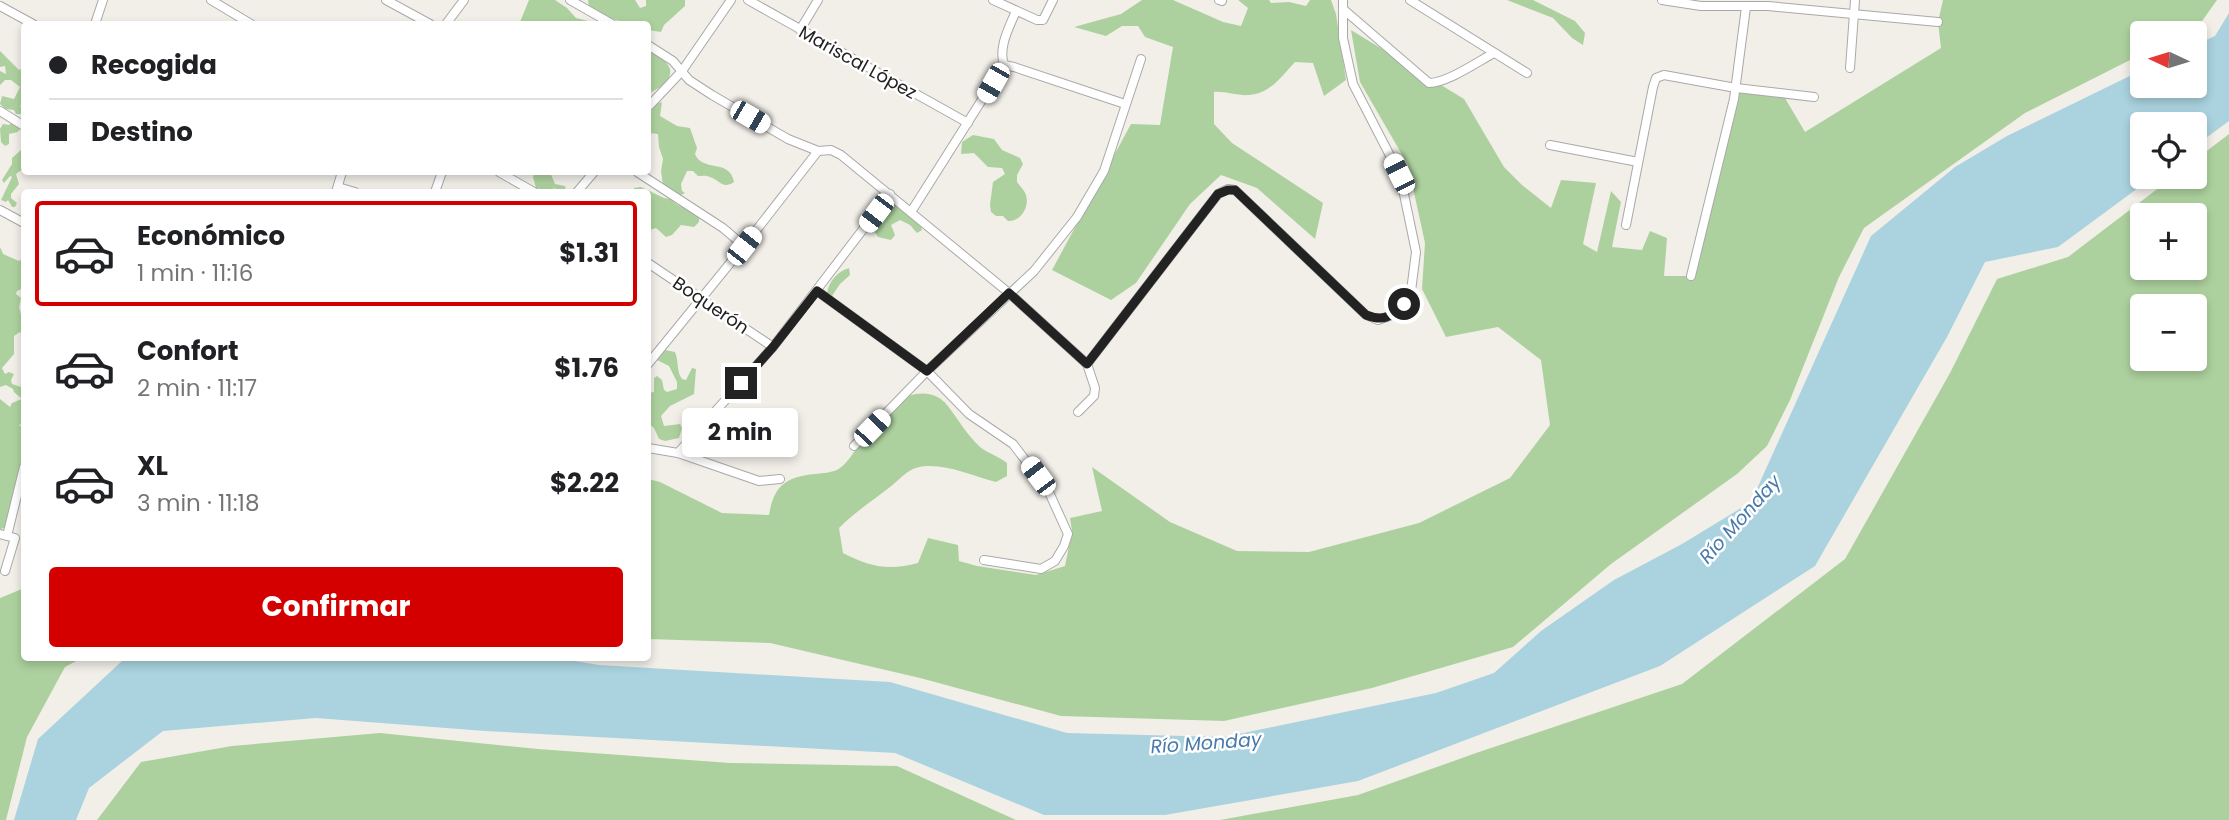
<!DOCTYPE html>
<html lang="es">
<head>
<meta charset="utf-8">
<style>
  :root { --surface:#fff; --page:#f6f6f6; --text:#202124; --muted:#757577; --line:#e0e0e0; --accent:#d40000 }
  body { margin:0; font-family:Poppins,sans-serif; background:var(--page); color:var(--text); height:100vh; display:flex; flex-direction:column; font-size:26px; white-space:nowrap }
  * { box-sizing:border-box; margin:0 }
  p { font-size:23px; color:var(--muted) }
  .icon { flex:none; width:38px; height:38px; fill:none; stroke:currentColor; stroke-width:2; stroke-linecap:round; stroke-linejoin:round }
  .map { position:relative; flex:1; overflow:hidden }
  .side { position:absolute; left:21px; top:189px; width:630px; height:472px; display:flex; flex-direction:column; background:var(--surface); border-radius:7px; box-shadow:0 4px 10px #0003 }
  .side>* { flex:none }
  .guide { position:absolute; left:21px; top:21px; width:630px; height:154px; border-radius:7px; box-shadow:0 4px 10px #0003; display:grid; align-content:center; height:154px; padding:0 28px; background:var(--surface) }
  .needle { width:46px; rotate:274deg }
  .tools { position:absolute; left:2130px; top:21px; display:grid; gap:14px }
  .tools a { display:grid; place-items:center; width:77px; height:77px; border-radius:7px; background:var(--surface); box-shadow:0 4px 10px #0003; font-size:35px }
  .end { position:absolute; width:32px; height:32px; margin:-16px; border:9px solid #222; background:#fff; box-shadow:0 0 0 4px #fff }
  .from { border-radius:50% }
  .bubble { position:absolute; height:49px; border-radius:7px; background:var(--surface); box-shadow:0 4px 10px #0003; font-size:23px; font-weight:700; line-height:49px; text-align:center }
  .car { position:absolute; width:21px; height:42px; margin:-21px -10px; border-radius:9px; box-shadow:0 0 5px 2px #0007; background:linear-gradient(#fff 24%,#345 0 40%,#fff 0 76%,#345 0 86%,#fff 0) }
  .guide b { display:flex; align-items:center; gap:24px; height:66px; font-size:26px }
  .guide b+b { border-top:2px solid var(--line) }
  .guide i { width:18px; height:18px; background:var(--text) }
  ul { padding:12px 0 0; list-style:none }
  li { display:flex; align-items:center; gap:21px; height:105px; margin:0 14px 10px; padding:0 14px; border:4px solid transparent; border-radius:7px }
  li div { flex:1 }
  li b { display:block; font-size:26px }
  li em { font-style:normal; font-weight:700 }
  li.selected { border-color:var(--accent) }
  li>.icon { width:63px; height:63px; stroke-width:1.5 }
  .primary-button { display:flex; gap:14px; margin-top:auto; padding:14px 28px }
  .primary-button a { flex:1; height:80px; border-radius:7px; background:var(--accent); color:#fff; font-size:28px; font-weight:700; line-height:80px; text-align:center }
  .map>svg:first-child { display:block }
  .forest { fill:#add19e; fill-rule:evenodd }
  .water { fill:#aad3df }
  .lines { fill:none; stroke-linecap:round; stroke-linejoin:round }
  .minor-casing { stroke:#a9a9a9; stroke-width:10 }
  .minor { stroke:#fff; stroke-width:8 }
  .route { stroke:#222; stroke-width:9 }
  .labels { text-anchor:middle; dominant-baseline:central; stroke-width:5; stroke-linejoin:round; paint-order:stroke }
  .street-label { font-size:18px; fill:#222; stroke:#fff }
  .water-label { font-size:19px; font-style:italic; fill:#4a7aab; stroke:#fff }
</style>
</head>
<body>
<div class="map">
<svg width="2229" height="820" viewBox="0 0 2229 820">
  <rect width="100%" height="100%" fill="#f2efe9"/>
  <g class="forest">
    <path d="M529,0H555L567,8L576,18L588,21L593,24H521L520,22Z"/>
    <path d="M588,0H635L640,8L646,6V0H685V6L664,25L661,32L648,30V24C622,24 611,20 589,7Z"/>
    <path d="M1142,0H1173L1223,22L1241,26L1248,8L1238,0H1269L1271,3L1289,2L1306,6L1310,0H1331L1336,14L1346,80L1324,96L1313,63L1295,62C1282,76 1270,94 1249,95C1238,96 1225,91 1214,92V124L1232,143L1323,203L1315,239L1257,188L1221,175L1190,204L1136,283L1111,300L1052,270L1131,124L1160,125L1173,47L1145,37L1138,26H1122L1106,36L1074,27L1121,14Z"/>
    <path d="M1507,0H1533L1575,21L1585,33L1583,45L1572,38L1553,18Z"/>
    <path d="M1943,0H2217L2200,24L2182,33H2142V54L2025,113L1864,228L1839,277L1790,400L1767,446L1737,474L1611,564L1513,647L1372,688L1224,721L1061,716L920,678L770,643L648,639V479L660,482L722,513L769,515C774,486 785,477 815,474C823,473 833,473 840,468C853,459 864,433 874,420C889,401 927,380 947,405C958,419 967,435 980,447C986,452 998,456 1007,463V476L996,482C974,476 949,465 927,466C908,467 903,477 890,487C872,501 855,512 839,528L843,553C870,567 889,571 918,563L928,538L958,545L959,561L977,566L1036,575L1065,566L1072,531L1070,518L1102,511L1092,467L1170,522L1237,551L1309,552L1419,523L1510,478L1550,425L1541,360L1498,327L1446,337L1422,289L1425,243L1408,165L1360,82L1351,30L1464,99L1504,167L1522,185L1551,208L1561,180L1596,183L1583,244L1597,252L1611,191L1621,202L1612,247L1642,250L1650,231L1667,238L1664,276H1691L1736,88L1785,98L1805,132L1941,48L1938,22Z"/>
    <path d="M0,51L19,70L24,68V56V97L21,100L23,103L20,106L21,108L24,107V119L21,114H16L14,110L6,109L0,104L2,96L14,99L20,87L11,80H5L0,85V71L6,74L5,66L0,67Z"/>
    <path d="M648,51C662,58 681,68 663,85C658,89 652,91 648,95Z"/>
    <path d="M662,102L660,116L677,126L690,128L697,148L695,154C703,173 730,158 734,182C722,190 720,180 710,177C706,175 702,176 698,176L693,171H687L681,184L682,191L685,193L679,196L663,185L661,171L663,159L659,147L658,134L648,133V125L650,122L649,115L656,104Z"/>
    <path d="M12,122L20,128L18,132L9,134V144L5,146L1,142L0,129L3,124L9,125Z"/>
    <path d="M2229,134V820H1220L1358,795L1479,752L1682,684L1845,559L1950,373L1997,279L2068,257L2173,177H2194L2195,160ZM2142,215H2194V268H2142ZM2142,306H2194V359H2142Z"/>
    <path d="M973,135L994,139L1002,150L1020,158L1023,164L1017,175V182C1019,185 1022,188 1024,191C1032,203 1022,222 1008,221L1003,216H996L991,212L990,205L993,182L1005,174L1002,168L988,167L974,153L961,154L962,142Z"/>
    <path d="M21,150L24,156V170L20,171L16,174L19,184L11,194V198L17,203L15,207H12L8,200L6,202L1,200L12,177L10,176L4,183L2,180L12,164V158Z"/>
    <path d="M535,172H550L555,184L565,186L566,190L563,192L554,188L549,192L536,188L533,177Z"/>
    <path d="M641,187L664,198L671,199C677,208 690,208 699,215V222L694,227L681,225L672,235L666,237L656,228L650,230L648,234V192H634V188Z"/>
    <path d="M896,204L920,223L922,230L917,233L910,225L900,220L891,225L895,235L891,240L878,237L874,231L876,224L881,220L888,207Z"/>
    <path d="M0,247L3,254L19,261L24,258V288L17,291L16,294L21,298L19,307L22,319L24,320V336L20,332L14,336V354L2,368L5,374L9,372L14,374L11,380L12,384L24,388V396L21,398L14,392L13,389L6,385L0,387Z"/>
    <path d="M849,268L850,275L840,284L832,296L827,293C829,281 838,271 849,268Z"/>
    <path d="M665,350L675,352C679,361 676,371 682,379L686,380L692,368L696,369L694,394L670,406L661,416L664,426L680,424L682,428L679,438L665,441L659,439L654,428L648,423L649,411L648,393L654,392V378L657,376L662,380L664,390L667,392L677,389V382L669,366L657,360L658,354Z"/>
    <path d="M24,398V420L19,426H24V461L5,528L0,529V399L10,407L12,403Z"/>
    <path d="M24,586V658H82L65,667L27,737L6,820H0V598L22,589Z"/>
    <path d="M380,733L538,749L730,763L897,766L1016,820H97L141,762L232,746Z"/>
  </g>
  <path class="water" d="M2229,13V121L2195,146L2194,124H2142V177H2153L2058,247L1985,262L1947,337L1815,566L1660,666L1358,781L1165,815H1044L895,753L485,731L316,718L163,731L89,788L76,820H14L38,739L122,661L133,658H557L599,665L890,682L1067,733L1224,737L1436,693L1494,673L1541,631L1614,580L1682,544L1751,502L1871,236L1955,167L2007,136L2142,70V86H2194L2195,45L2215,36Z"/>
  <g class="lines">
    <defs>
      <g id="minor">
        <path d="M211,0L251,24"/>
        <path d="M386,0L430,24"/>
        <path d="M570,0L612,24"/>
        <path d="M748,0L968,123"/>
        <path d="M993,0L1037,20H1043L1053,0"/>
        <path d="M1219,0L1222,1"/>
        <path d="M1410,0L1527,73"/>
        <path d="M1662,0L1701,6H1768L1938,22"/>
        <path d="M0,6L33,24"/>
        <path d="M1343,9L1429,83C1447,83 1477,62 1494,53"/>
        <path d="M95,24L103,0"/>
        <path d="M446,24L464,0"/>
        <path d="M800,30L818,0"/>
        <path d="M648,45L673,61L689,80L712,95L788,139L818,151L831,150L841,155L1009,293L1087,364L1095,388L1094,396L1078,412"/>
        <path d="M1004,65C998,47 1009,28 1016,11"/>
        <path d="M1850,68L1855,0"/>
        <path d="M648,107L682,71L731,0"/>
        <path d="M0,111L24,126"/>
        <path d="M1550,145L1638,162"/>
        <path d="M499,172L534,192"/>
        <path d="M637,172L723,228L744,246"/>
        <path d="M338,187L355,192"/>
        <path d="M336,192L342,172"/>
        <path d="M435,192L442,172"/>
        <path d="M577,192L594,172"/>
        <path d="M0,210L24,223"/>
        <path d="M911,212L1004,65L1014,67L1125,104"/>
        <path d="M1626,225L1653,87L1656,78L1664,75L1736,88L1814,97"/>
        <path d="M648,263L773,347"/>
        <path d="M1691,276L1734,99L1746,7"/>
        <path d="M817,291L927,371L969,414L1013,444L1048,490L1068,534L1064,546L1055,561L1041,569L984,560"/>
        <path d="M648,364L744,246L818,151"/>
        <path d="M1087,364L1218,194L1228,189L1235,190L1366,315L1378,320L1392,315L1404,304L1411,291L1416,252L1400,175L1353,84L1343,38V0"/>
        <path d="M854,446L927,371L1034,271L1077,217L1104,171L1141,59"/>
        <path d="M648,448L678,453L759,481L780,479"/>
        <path d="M678,453L773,347L890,194"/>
        <path d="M0,534L15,538L5,571"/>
        <path d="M7,536L24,467"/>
      </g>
    </defs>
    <use href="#minor" class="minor-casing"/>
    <use href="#minor" class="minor"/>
  </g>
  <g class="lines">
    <path class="route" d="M741,383L773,347L817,291L927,371L1009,293L1087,364L1218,194L1228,190H1235L1366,315C1384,322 1390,317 1404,304"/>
  </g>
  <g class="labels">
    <g class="street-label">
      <text transform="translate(858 62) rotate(29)">Mariscal López</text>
      <text transform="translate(711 305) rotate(34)">Boquerón</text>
    </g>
    <g class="water-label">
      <text transform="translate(1740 519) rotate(-48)">Río Monday</text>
      <text transform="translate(1206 743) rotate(-4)">Río Monday</text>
    </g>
  </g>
</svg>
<div class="tools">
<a><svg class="needle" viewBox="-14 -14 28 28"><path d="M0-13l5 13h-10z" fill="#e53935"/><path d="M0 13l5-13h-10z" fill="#757577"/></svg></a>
<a><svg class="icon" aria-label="locate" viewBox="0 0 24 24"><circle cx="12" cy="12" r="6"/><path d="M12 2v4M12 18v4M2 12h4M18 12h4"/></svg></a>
<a>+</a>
<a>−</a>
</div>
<i class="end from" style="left:1404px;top:304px"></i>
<i class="end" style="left:741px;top:383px"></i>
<div class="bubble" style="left:682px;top:408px;width:116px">2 min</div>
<i class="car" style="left:993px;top:83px;rotate:210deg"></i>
<i class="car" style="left:750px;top:117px;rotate:120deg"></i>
<i class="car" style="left:1399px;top:174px;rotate:333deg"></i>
<i class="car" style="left:876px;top:213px;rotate:217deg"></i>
<i class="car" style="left:744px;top:246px;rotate:38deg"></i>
<i class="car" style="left:872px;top:428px;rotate:44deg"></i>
<i class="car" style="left:1038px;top:476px;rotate:323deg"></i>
<div class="guide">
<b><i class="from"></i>Recogida</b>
<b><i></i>Destino</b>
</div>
<section class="side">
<ul>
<li class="selected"><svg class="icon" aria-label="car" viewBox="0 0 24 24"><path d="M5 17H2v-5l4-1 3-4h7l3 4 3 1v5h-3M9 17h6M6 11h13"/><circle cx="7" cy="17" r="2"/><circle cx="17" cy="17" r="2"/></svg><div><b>Económico</b><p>1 min · 11:16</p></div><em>$1.31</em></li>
<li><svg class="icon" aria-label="car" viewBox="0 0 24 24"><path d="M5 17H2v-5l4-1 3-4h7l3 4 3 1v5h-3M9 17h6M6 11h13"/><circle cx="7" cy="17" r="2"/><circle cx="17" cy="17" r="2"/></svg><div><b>Confort</b><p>2 min · 11:17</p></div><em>$1.76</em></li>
<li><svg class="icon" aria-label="car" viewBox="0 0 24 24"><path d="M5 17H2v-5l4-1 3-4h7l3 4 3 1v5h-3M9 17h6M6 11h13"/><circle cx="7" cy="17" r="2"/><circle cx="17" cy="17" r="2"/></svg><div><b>XL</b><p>3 min · 11:18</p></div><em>$2.22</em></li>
</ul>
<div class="primary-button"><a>Confirmar</a></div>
</section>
</div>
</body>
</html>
